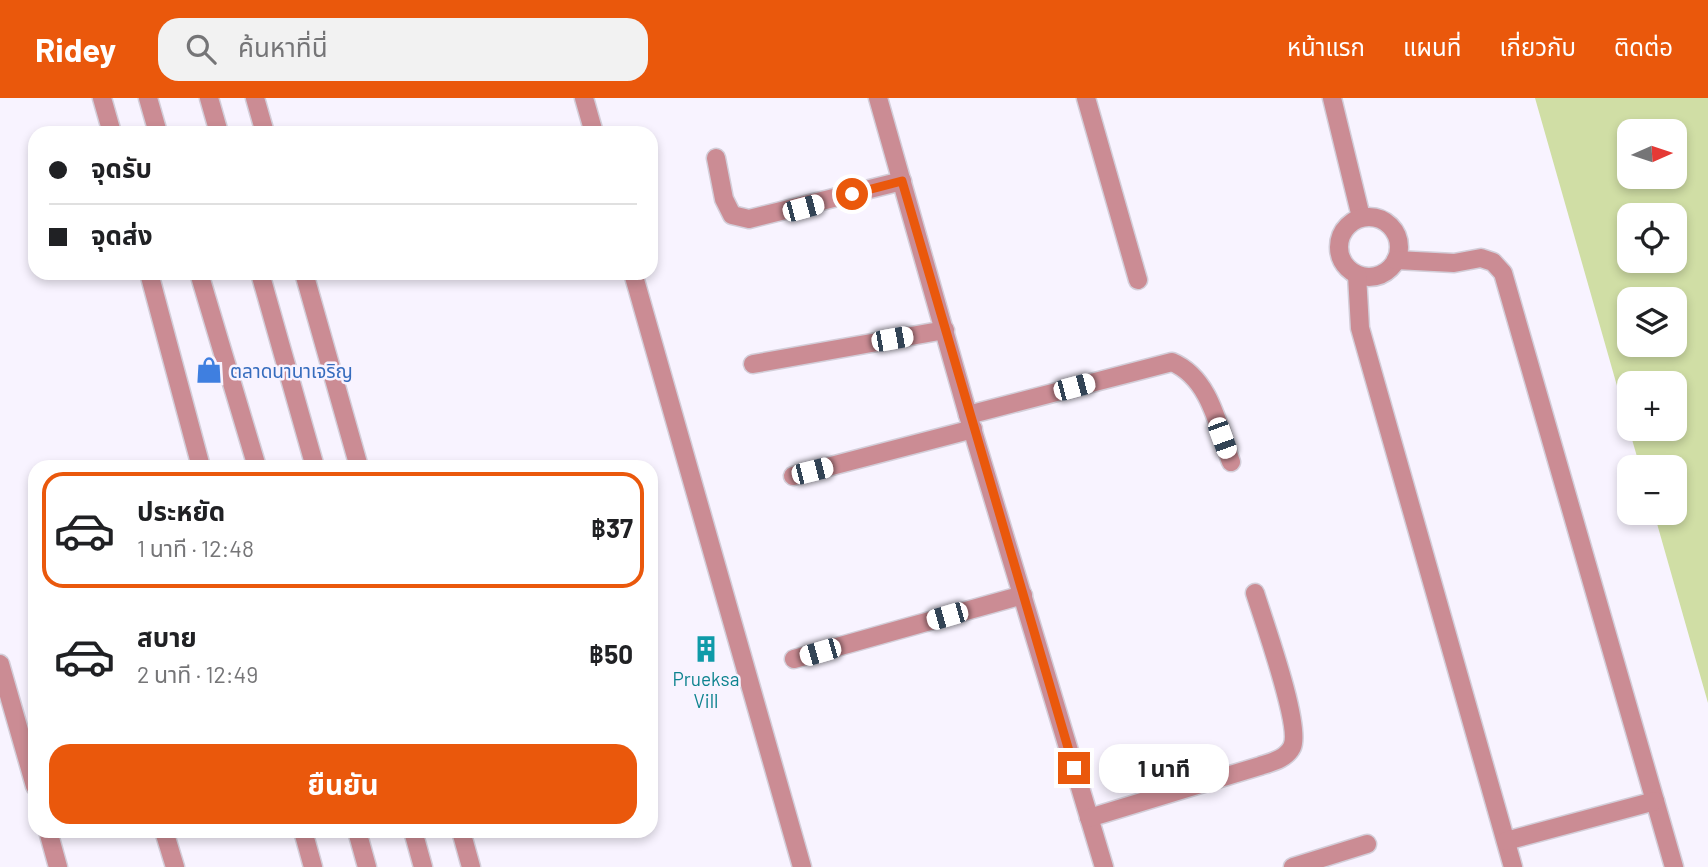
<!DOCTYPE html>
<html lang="th">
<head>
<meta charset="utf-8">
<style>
  :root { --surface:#fff; --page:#f2f2f2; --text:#202124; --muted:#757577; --line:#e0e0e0; --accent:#ea580c }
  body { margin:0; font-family:Barlow,"Noto Sans Thai",sans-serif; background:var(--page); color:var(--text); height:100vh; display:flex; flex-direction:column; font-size:26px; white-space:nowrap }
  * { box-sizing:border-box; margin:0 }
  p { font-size:23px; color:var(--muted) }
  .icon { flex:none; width:38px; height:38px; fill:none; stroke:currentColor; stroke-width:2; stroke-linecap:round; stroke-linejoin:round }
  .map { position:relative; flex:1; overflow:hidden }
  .sheet { position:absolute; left:28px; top:362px; width:630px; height:378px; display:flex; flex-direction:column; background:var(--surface); border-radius:21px; box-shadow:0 4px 10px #0003 }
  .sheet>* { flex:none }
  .hud { position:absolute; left:28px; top:28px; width:630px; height:154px; border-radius:21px; box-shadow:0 4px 10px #0003; display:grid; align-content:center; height:154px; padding:0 21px; background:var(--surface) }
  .needle { width:46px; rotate:87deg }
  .tools { position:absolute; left:1617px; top:21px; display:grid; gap:14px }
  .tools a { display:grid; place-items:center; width:70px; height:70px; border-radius:14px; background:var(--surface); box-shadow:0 4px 10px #0003; font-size:35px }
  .end { position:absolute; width:32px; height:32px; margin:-16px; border:9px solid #ea580c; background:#fff; box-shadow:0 0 0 4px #fff }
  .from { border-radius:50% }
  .bubble { position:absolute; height:49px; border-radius:21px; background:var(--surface); box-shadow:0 4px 10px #0003; font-size:23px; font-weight:700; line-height:49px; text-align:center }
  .car { position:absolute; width:21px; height:42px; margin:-21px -10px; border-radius:9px; box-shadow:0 0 5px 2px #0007; background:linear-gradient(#fff 24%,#345 0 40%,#fff 0 76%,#345 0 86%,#fff 0) }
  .hud b { display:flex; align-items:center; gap:24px; height:66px; font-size:26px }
  .hud b+b { border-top:2px solid var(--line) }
  .hud i { width:18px; height:18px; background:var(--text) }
  ul { padding:12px 0 0; list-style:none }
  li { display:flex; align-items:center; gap:21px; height:116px; margin:0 14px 10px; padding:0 7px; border:4px solid transparent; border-radius:21px }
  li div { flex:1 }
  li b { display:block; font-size:26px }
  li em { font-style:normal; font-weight:700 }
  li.current { border-color:var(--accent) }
  li>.icon { width:63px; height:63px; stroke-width:1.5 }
  .action { display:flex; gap:14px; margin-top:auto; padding:14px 21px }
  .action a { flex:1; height:80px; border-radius:21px; background:var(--accent); color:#fff; font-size:28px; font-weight:700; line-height:80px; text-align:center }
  header { display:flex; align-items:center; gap:42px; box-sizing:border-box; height:98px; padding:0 35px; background:var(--accent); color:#fff }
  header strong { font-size:33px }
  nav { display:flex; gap:38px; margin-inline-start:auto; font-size:24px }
  .search { width:490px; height:63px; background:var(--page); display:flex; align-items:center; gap:18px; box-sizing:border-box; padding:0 24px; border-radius:21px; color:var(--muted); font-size:26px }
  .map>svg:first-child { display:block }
  .green { fill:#d0dea5; fill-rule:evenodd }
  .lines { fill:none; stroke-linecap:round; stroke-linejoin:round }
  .minor-casing { stroke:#d3ced9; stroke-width:21 }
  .minor { stroke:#cb8c94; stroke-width:18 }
  .route { stroke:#ea580c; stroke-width:9 }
  .labels { text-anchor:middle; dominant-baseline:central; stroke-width:5; stroke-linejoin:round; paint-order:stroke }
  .shop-label { font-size:19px; fill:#366cbe; stroke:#f8f3ff; text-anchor:start }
  .culture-label { font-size:19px; fill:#0d838f; stroke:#f8f3ff }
</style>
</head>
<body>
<header>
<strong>Ridey</strong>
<div class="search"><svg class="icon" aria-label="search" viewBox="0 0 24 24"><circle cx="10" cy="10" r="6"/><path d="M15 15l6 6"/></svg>ค้นหาที่นี่</div>
<nav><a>หน้าแรก</a><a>แผนที่</a><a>เกี่ยวกับ</a><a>ติดต่อ</a></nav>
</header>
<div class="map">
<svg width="1708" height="769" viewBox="0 0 1708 769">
  <rect width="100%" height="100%" fill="#f8f3ff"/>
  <path class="green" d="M1535,0H1708V605L1654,415H1675V369H1640L1629,331H1675V285H1629V330ZM1629,33H1675V79H1629ZM1629,117H1675V163H1629ZM1629,201H1675V247H1629Z"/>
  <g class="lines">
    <defs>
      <g id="minor">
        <path d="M102,0L112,35"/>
        <path d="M148,0L158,35"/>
        <path d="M209,0L219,35"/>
        <path d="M255,0L265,35"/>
        <path d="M584,0L594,35"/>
        <path d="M878,0L968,317L1104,769"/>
        <path d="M1086,0L1138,182"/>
        <path d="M1332,0L1361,119"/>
        <path d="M716,60L724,101L732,117L749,121L902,83"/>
        <circle cx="1369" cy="149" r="30"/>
        <path d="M1396,162L1454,165L1481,160L1493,164L1503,175L1674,769"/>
        <path d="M149,175L201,369"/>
        <path d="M199,175L257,369"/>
        <path d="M260,175L315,369"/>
        <path d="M304,175L359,369"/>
        <path d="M633,175L802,769"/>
        <path d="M1357,177L1360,230L1513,769"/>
        <path d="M753,266L945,232"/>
        <path d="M968,317L1172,264C1210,280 1218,328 1231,364"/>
        <path d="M793,378L973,331"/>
        <path d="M794,561L1023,497"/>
        <path d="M0,566L35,688"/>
        <path d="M1089,720L1260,668C1272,664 1286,661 1292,649C1302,629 1263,521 1255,495"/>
        <path d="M48,733L58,769"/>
        <path d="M164,733L175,769"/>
        <path d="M303,733L313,769"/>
        <path d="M357,733L367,769"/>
        <path d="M413,733L423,769"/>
        <path d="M461,733L471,769"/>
        <path d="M1506,743L1655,703"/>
        <path d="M1293,769L1367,746"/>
      </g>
    </defs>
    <use href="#minor" class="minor-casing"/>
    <use href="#minor" class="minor"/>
  </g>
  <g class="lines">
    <path class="route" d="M852,96L902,83L1074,670"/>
  </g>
  <defs>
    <symbol id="shop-bare" viewBox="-9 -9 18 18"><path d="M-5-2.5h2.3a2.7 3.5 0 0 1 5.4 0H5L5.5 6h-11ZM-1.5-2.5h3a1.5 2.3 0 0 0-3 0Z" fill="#3f7fe0" stroke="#f8f3ff" stroke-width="2.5" paint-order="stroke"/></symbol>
    <symbol id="building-bare" viewBox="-9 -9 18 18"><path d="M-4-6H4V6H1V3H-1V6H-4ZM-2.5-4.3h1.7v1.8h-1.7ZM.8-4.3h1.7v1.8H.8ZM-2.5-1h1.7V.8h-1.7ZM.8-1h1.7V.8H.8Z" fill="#0f9aa8" stroke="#f8f3ff" stroke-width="2.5" paint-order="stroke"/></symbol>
  </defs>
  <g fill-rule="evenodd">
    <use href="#shop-bare" x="190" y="253" width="38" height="38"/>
    <use href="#building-bare" x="687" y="532" width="38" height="38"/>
  </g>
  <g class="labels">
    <g class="shop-label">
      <text x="230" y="272">ตลาดนานาเจริญ</text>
    </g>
    <g class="culture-label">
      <text x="706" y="580">Prueksa<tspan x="706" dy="22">Vill</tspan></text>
    </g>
  </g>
</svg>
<div class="tools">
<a><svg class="needle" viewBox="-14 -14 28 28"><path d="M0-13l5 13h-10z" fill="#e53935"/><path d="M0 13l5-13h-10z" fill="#757577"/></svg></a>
<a><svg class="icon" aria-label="locate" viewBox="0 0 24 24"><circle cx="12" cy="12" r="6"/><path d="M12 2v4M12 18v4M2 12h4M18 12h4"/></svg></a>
<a><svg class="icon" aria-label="layers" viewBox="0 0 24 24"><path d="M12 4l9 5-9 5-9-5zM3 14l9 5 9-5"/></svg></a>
<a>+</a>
<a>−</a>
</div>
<i class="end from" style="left:852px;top:96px"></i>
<i class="end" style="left:1074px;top:670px"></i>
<div class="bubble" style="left:1099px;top:646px;width:130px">1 นาที</div>
<i class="car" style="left:803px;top:110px;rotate:75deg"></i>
<i class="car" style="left:892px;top:241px;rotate:80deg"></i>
<i class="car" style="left:1074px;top:289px;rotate:75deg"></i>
<i class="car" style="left:1222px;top:340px;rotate:160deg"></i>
<i class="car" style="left:812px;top:373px;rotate:76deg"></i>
<i class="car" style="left:947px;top:518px;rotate:254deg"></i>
<i class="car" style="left:820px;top:554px;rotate:254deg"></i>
<div class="hud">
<b><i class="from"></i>จุดรับ</b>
<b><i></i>จุดส่ง</b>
</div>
<section class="sheet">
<ul>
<li class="current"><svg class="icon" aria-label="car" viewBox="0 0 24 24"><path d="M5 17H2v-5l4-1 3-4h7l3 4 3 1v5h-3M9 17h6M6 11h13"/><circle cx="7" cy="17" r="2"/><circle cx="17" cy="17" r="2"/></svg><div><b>ประหยัด</b><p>1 นาที · 12:48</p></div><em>฿37</em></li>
<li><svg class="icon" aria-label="car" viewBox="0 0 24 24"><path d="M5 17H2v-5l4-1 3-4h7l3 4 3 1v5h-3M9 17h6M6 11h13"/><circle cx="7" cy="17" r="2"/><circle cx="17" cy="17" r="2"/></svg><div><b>สบาย</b><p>2 นาที · 12:49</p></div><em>฿50</em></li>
</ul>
<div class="action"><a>ยืนยัน</a></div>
</section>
</div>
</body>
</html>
